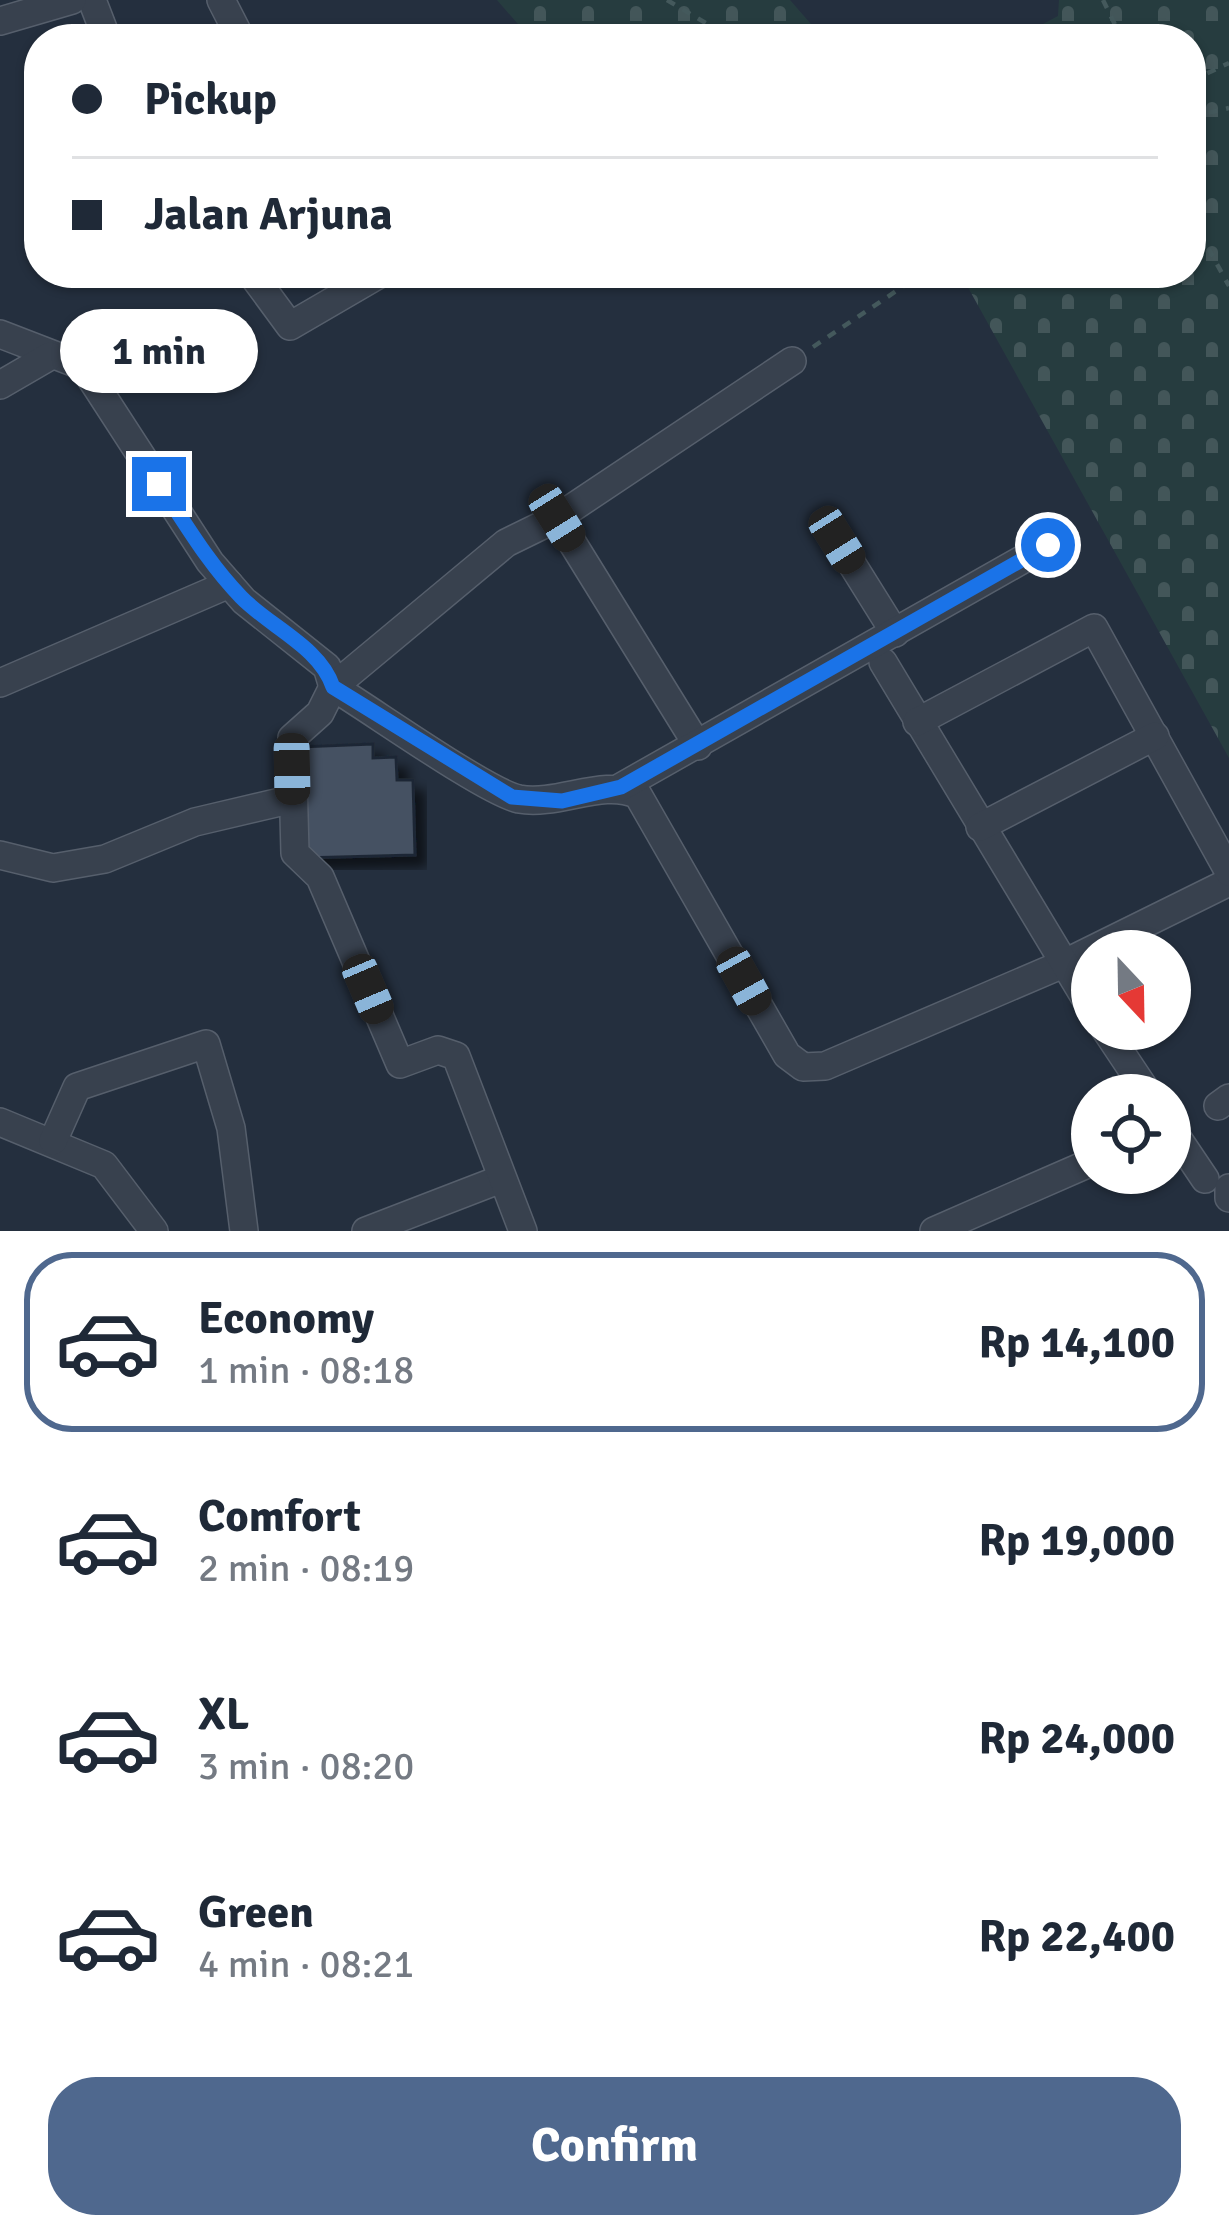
<!DOCTYPE html>
<html lang="en">
<head>
<meta charset="utf-8">
<style>
  :root { --surface:#fff; --page:#f6f6f7; --text:#1f2937; --muted:#747a83; --line:#e0e1e3; --accent:#4f688e }
  body { margin:0; font-family:Signika,sans-serif; background:var(--page); color:var(--text); height:100vh; display:flex; flex-direction:column; font-size:45px; white-space:nowrap }
  * { box-sizing:border-box; margin:0 }
  p { font-size:39px; color:var(--muted) }
  .icon { flex:none; width:66px; height:66px; fill:none; stroke:currentColor; stroke-width:2; stroke-linecap:round; stroke-linejoin:round }
  .map { position:relative; height:1231px; overflow:hidden }
  .drawer { display:flex; flex-direction:column; background:var(--surface); flex:1 }
  .drawer>* { flex:none }
  .hud { position:absolute; left:24px; top:24px; width:1182px; height:264px; border-radius:48px; box-shadow:0 3px 9px #0004; display:grid; align-content:center; height:264px; padding:0 48px; background:var(--surface) }
  .needle { width:78px; rotate:158deg }
  .controls { position:absolute; left:1071px; top:930px; display:grid; gap:24px }
  .controls a { display:grid; place-items:center; width:120px; height:120px; border-radius:50%; background:var(--surface); box-shadow:0 3px 9px #0004; font-size:60px }
  .end { position:absolute; width:54px; height:54px; margin:-27px; border:15px solid #1a73e8; background:#fff; box-shadow:0 0 0 6px #fff }
  .from { border-radius:50% }
  .bubble { position:absolute; height:84px; border-radius:42px; background:var(--surface); box-shadow:0 3px 9px #0004; font-size:39px; font-weight:800; line-height:84px; text-align:center }
  .car { position:absolute; width:36px; height:72px; margin:-36px -18px; border-radius:15px; box-shadow:0 0 9px 3px #0007; background:linear-gradient(#222 24%,#8ab4d8 0 40%,#222 0 76%,#8ab4d8 0 86%,#222 0) }
  .hud b { display:flex; align-items:center; gap:42px; height:114px; font-size:45px }
  .hud b+b { border-top:3px solid var(--line) }
  .hud i { width:30px; height:30px; background:var(--text) }
  ul { padding:21px 0 0; list-style:none }
  li { display:flex; align-items:center; gap:36px; height:180px; margin:0 24px 18px; padding:0 24px; border:6px solid transparent; border-radius:48px }
  li div { flex:1 }
  li b { display:block; font-size:45px }
  li em { font-style:normal; font-weight:800 }
  li.active { border-color:var(--accent) }
  li>.icon { width:108px; height:108px; stroke-width:1.5 }
  .cta { display:flex; gap:24px; margin-top:auto; padding:24px 48px }
  .cta a { flex:1; height:138px; border-radius:48px; background:var(--accent); color:#fff; font-size:48px; font-weight:800; line-height:138px; text-align:center }
  .map>svg:first-child { display:block }
  .cemetery { fill:url(#cemetery-stones) }
  .building { fill:#455162; stroke:#1f2835; stroke-width:3; filter:url(#shadow) }
  .lines { fill:none; stroke-linecap:round; stroke-linejoin:round }
  .minor-casing { stroke:#565f6c; stroke-width:30 }
  .path { stroke:#44595c; stroke-width:4.5; stroke-dasharray:9 9; stroke-linecap:butt }
  .minor { stroke:#38414e; stroke-width:27 }
  .route { stroke:#1a73e8; stroke-width:15 }
</style>
</head>
<body>
<div class="map">
<svg width="1229" height="1231" viewBox="0 0 1229 1231">
  <defs>
    <pattern id="cemetery-stones" width="16" height="16" patternUnits="userSpaceOnUse" patternTransform="scale(3)"><rect width="16" height="16" fill="#263c3f"/><path d="M2 7V4a2 2 0 0 1 4 0v3zM10 15v-3a2 2 0 0 1 4 0v3z" fill="#435659"/></pattern>
    <filter id="shadow"><feDropShadow dx="11" dy="11" stdDeviation="6" flood-color="#0009"/></filter>
  </defs>
  <rect width="100%" height="100%" fill="#242f3e"/>
  <g class="cemetery">
    <path d="M497,0H790L824,39H531Z"/>
    <path d="M1059,0H1229V758L960,273H1191V39H1015L1058,16Z"/>
  </g>
  <path class="building" d="M373,744V758L396,757L397,780H413L415,855L301,858L299,747Z"/>
  <g class="lines">
    <defs>
      <g id="minor">
        <path d="M92,0L107,39"/>
        <path d="M221,0L241,39"/>
        <path d="M0,21L72,0"/>
        <path d="M251,273L290,326L381,273"/>
        <path d="M0,334L83,366L210,562L244,601L327,667L333,687C370,709 486,792 519,799C559,806 603,778 638,795L787,1055L803,1067L825,1066L1063,964L1229,882"/>
        <path d="M0,385L50,356"/>
        <path d="M557,518L698,746"/>
        <path d="M837,540L895,633"/>
        <path d="M883,662L1092,1009"/>
        <path d="M0,683L229,584"/>
        <path d="M917,722L1094,628L1229,872"/>
        <path d="M621,787L1048,545"/>
        <path d="M980,827L1155,736"/>
        <path d="M0,855L53,868L105,859L195,822L293,799"/>
        <path d="M1105,1029L1149,1095"/>
        <path d="M1218,1106L1229,1098"/>
        <path d="M0,1122L104,1165L154,1231"/>
        <path d="M1170,1127L1205,1179"/>
        <path d="M53,1141L77,1087L206,1044L231,1128L244,1231"/>
        <path d="M1229,1188V1198"/>
        <path d="M366,1231L501,1179"/>
        <path d="M523,1231L456,1056L438,1050L400,1064L320,877L295,853L292,738L320,713L333,687L506,543L557,518L792,361"/>
        <path d="M934,1231L1092,1162"/>
      </g>
    </defs>
    <use href="#minor" class="minor-casing"/>
    <g class="path">
      <path d="M667,0L724,34L743,32L752,39"/>
      <path d="M1103,0L1122,39"/>
      <path d="M1191,81L1229,63"/>
      <path d="M1191,117L1229,108"/>
      <path d="M1191,217L1229,286"/>
      <path d="M813,347L923,273"/>
    </g>
    <use href="#minor" class="minor"/>
  </g>
  <g class="lines">
    <path class="route" d="M159,484C185,523 208,563 241,597C270,627 320,647 333,687L512,797L562,801L621,787L1048,545"/>
  </g>
</svg>
<div class="controls">
<a><svg class="needle" viewBox="-14 -14 28 28"><path d="M0-13l5 13h-10z" fill="#e53935"/><path d="M0 13l5-13h-10z" fill="#747a83"/></svg></a>
<a><svg class="icon" aria-label="locate" viewBox="0 0 24 24"><circle cx="12" cy="12" r="6"/><path d="M12 2v4M12 18v4M2 12h4M18 12h4"/></svg></a>
</div>
<i class="end from" style="left:1048px;top:545px"></i>
<i class="end" style="left:159px;top:484px"></i>
<div class="bubble" style="left:60px;top:309px;width:198px">1 min</div>
<i class="car" style="left:557px;top:518px;rotate:148deg"></i>
<i class="car" style="left:837px;top:540px;rotate:148deg"></i>
<i class="car" style="left:292px;top:769px;rotate:179deg"></i>
<i class="car" style="left:744px;top:981px;rotate:151deg"></i>
<i class="car" style="left:368px;top:989px;rotate:157deg"></i>
<div class="hud">
<b><i class="from"></i>Pickup</b>
<b><i></i>Jalan Arjuna</b>
</div>
</div>
<section class="drawer">
<ul>
<li class="active"><svg class="icon" aria-label="car" viewBox="0 0 24 24"><path d="M5 17H2v-5l4-1 3-4h7l3 4 3 1v5h-3M9 17h6M6 11h13"/><circle cx="7" cy="17" r="2"/><circle cx="17" cy="17" r="2"/></svg><div><b>Economy</b><p>1 min · 08:18</p></div><em>Rp 14,100</em></li>
<li><svg class="icon" aria-label="car" viewBox="0 0 24 24"><path d="M5 17H2v-5l4-1 3-4h7l3 4 3 1v5h-3M9 17h6M6 11h13"/><circle cx="7" cy="17" r="2"/><circle cx="17" cy="17" r="2"/></svg><div><b>Comfort</b><p>2 min · 08:19</p></div><em>Rp 19,000</em></li>
<li><svg class="icon" aria-label="car" viewBox="0 0 24 24"><path d="M5 17H2v-5l4-1 3-4h7l3 4 3 1v5h-3M9 17h6M6 11h13"/><circle cx="7" cy="17" r="2"/><circle cx="17" cy="17" r="2"/></svg><div><b>XL</b><p>3 min · 08:20</p></div><em>Rp 24,000</em></li>
<li><svg class="icon" aria-label="car" viewBox="0 0 24 24"><path d="M5 17H2v-5l4-1 3-4h7l3 4 3 1v5h-3M9 17h6M6 11h13"/><circle cx="7" cy="17" r="2"/><circle cx="17" cy="17" r="2"/></svg><div><b>Green</b><p>4 min · 08:21</p></div><em>Rp 22,400</em></li>
</ul>
<div class="cta"><a>Confirm</a></div>
</section>
</body>
</html>
